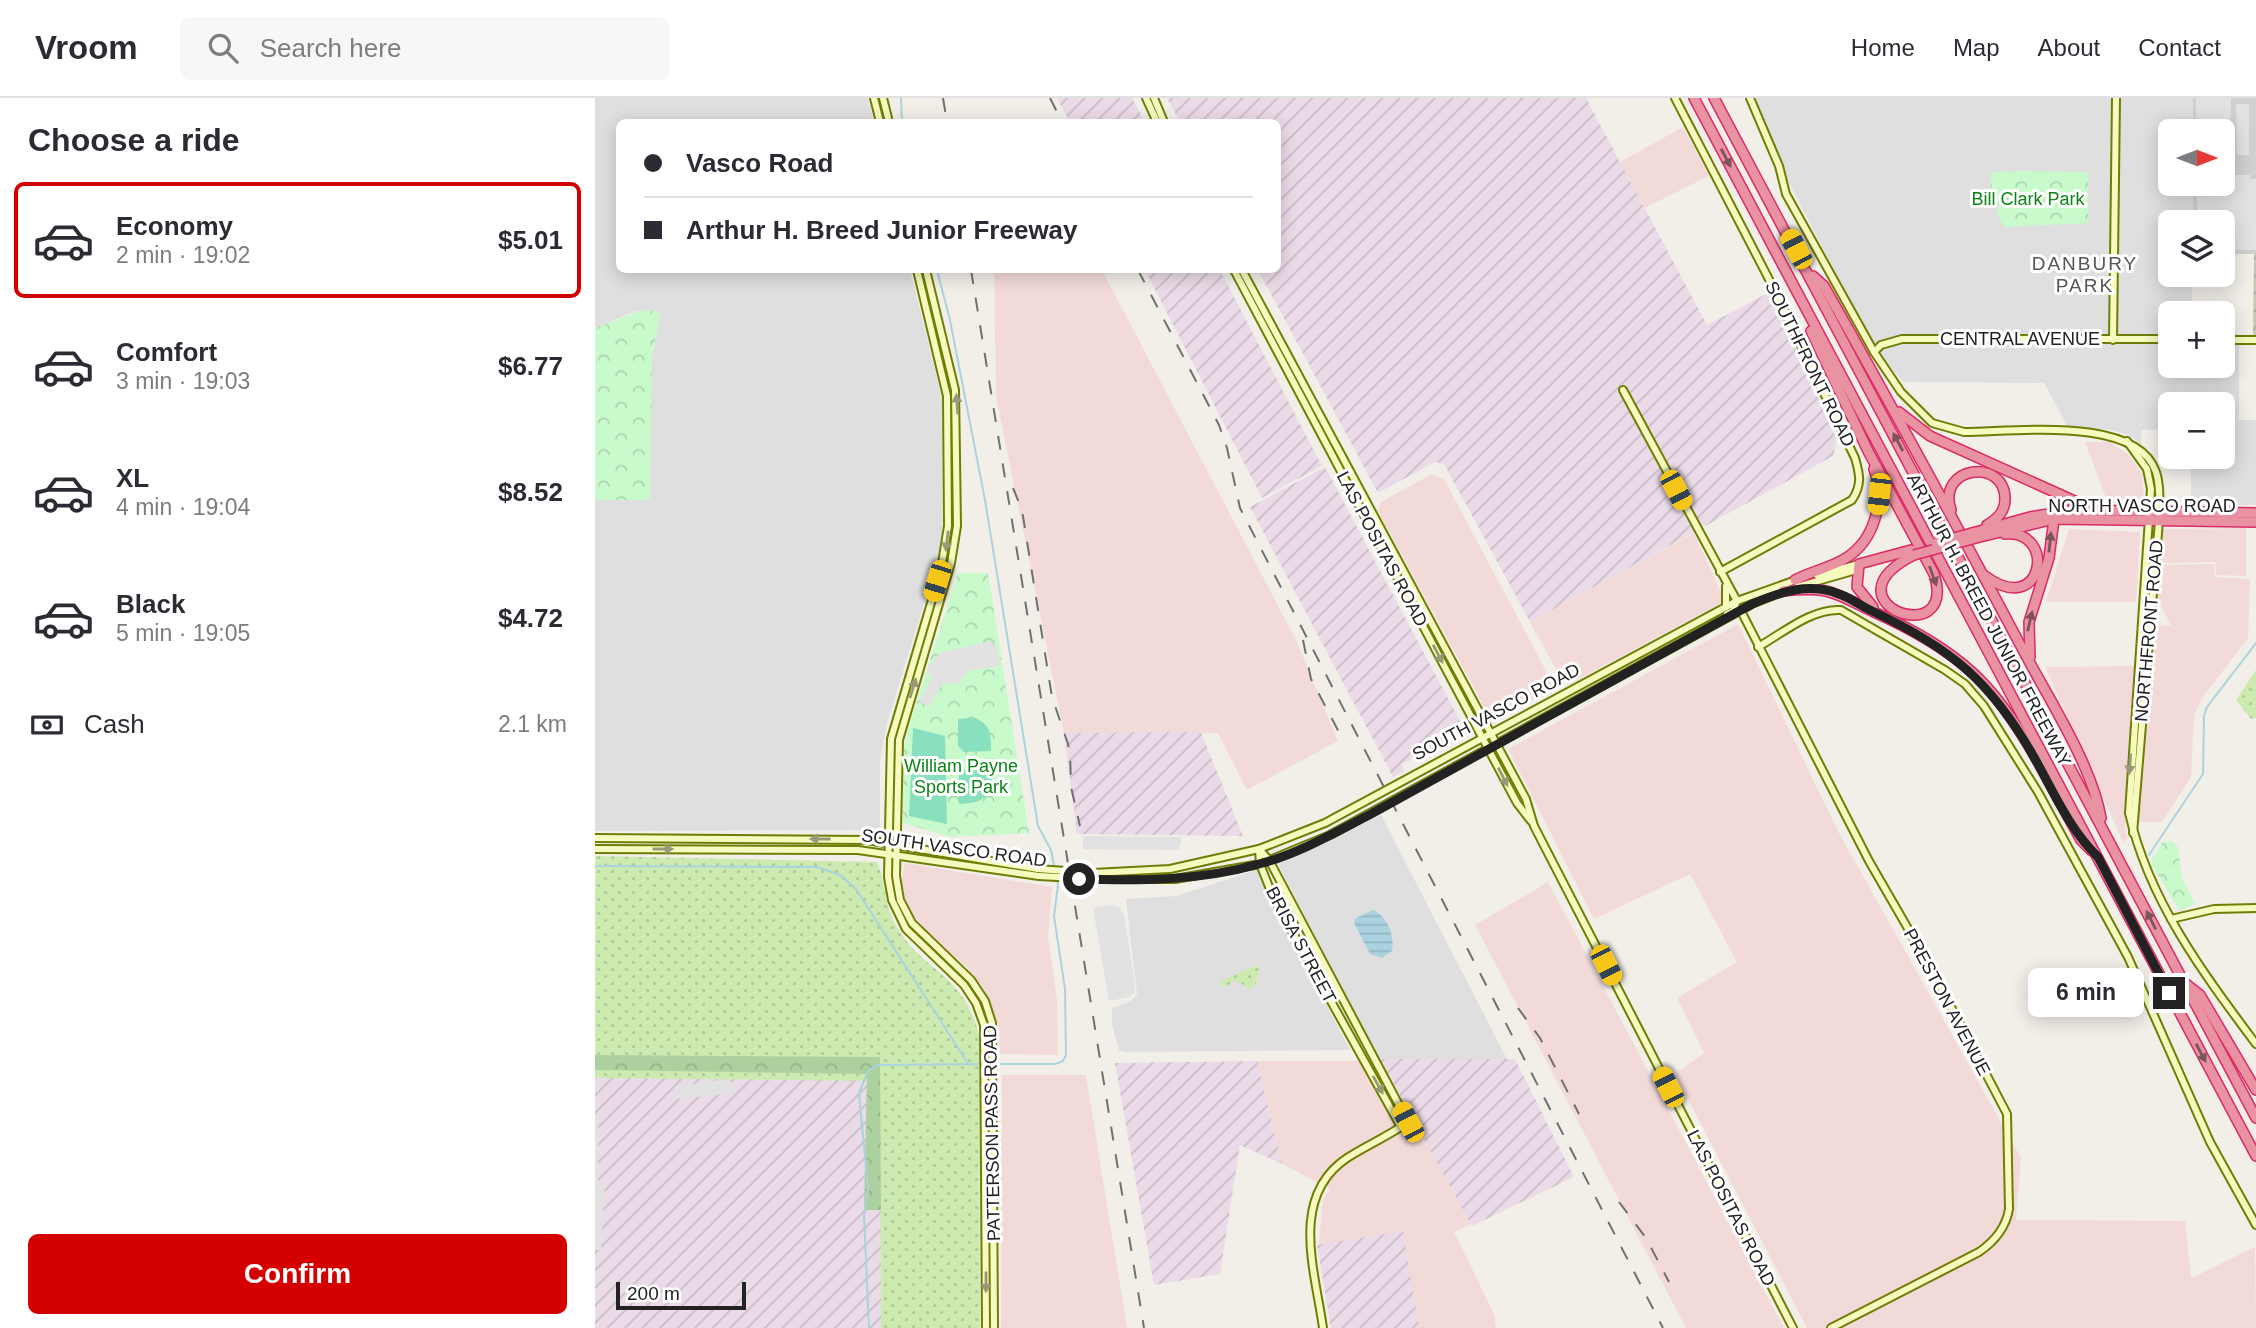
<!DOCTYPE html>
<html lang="en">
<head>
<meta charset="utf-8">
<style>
  :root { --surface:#fff; --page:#f7f7f7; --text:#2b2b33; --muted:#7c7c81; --line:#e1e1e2; --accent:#d40000 }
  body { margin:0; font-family:Helvetica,sans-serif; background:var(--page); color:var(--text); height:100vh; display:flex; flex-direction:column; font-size:26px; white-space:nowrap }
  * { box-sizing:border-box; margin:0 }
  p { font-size:23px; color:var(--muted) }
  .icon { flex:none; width:38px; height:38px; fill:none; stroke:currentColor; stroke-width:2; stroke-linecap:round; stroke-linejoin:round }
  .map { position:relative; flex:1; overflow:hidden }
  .details { display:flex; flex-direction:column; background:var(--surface); width:595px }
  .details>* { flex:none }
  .top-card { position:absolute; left:21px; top:21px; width:665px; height:154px; border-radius:10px; box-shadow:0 4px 18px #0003; display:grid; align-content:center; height:154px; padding:0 28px; background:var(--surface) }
  .needle { width:46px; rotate:90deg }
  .fabs { position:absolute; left:1563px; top:21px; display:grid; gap:14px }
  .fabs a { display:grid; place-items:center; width:77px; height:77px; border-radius:10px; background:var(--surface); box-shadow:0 4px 18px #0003; font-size:35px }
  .scale { position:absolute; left:21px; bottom:18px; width:130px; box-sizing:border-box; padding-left:7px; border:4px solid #222; border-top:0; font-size:19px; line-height:24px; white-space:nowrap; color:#222; -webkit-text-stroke:5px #fff; paint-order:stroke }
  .end { position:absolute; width:32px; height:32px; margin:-16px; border:9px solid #222; background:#fff; box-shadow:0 0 0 4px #fff }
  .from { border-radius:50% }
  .bubble { position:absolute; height:49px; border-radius:10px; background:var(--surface); box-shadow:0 4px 18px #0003; font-size:23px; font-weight:800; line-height:49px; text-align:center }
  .car { position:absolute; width:21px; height:42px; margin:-21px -10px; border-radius:9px; box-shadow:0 0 5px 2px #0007; background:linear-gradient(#f5c518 24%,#345 0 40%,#f5c518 0 76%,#345 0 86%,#f5c518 0) }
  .top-card b { display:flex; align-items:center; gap:24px; height:66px; font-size:26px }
  .top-card b+b { border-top:2px solid var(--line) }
  .top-card i { width:18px; height:18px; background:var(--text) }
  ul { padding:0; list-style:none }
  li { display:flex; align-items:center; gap:21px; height:116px; margin:0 14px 10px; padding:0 14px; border:4px solid transparent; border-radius:10px }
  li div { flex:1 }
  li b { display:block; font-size:26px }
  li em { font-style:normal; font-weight:800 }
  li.current { border-color:var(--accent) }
  li>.icon { width:63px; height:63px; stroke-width:1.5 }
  h2 { padding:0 28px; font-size:32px; line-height:84px }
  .pay { display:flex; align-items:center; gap:18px; height:77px; padding:0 28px; font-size:26px }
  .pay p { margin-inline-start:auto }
  .cta { display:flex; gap:14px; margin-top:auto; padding:14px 28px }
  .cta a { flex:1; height:80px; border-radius:10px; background:var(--accent); color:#fff; font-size:28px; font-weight:800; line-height:80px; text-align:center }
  header { display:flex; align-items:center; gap:42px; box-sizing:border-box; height:98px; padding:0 35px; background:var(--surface); border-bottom:2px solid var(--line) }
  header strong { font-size:33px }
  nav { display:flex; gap:38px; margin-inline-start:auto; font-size:24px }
  .search { width:490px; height:63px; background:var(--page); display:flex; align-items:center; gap:18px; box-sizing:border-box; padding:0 24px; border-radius:10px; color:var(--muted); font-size:26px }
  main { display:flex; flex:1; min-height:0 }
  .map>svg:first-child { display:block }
  .residential { fill:#e0dfdf }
  .commercial { fill:#f2dad9 }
  .industrial { fill:url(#industrial-furrows) }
  .religious { fill:#d0d0d0 }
  .construction { fill:url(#construction-furrows) }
  .grass { fill:url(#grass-dots) }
  .forest { fill:url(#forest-crowns) }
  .park { fill:url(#park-crowns) }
  .pitch { fill:#88e0be }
  .parking { fill:#e2e2e2 }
  .water { fill:url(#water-rules) }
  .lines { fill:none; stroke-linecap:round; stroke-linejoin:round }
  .stream { stroke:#aad3df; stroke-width:2 }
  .secondary-casing { stroke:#707d05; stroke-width:10 }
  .highway-casing { stroke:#dc2a67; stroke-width:12 }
  .secondary { stroke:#f7fabf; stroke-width:6 }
  .highway { stroke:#e892a2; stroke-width:9 }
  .rail { stroke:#707070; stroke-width:2; stroke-dasharray:14 14; stroke-linecap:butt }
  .secondary-bridge-casing { stroke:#707d05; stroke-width:10; stroke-linecap:butt }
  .highway-bridge-casing { stroke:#dc2a67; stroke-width:12; stroke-linecap:butt }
  .secondary-bridge { stroke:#f7fabf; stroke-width:6 }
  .highway-bridge { stroke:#e892a2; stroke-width:9 }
  .oneway { fill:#7b545c }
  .oneway2 { fill:#979978 }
  .route { stroke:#222; stroke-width:9 }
  .labels { text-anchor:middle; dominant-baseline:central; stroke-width:6; stroke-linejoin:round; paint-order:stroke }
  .park-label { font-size:18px; fill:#0c8416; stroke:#fff }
  .street-label { font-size:18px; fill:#222; stroke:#fff }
  .neighbourhood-label { font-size:19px; letter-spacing:2px; fill:#555; stroke:#fff }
</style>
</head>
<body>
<header>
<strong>Vroom</strong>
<div class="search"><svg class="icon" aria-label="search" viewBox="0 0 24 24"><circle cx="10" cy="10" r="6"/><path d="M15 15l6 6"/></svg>Search here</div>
<nav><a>Home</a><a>Map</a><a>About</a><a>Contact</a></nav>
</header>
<main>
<section class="details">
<h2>Choose a ride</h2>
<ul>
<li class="current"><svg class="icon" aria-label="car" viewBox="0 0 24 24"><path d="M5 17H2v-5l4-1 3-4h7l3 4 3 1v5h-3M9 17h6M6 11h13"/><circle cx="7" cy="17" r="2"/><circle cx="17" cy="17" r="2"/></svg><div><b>Economy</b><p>2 min · 19:02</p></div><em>$5.01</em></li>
<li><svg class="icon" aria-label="car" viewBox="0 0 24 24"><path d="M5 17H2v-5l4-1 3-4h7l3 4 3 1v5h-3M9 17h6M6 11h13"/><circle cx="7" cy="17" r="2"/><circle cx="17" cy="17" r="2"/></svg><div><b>Comfort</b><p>3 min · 19:03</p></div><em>$6.77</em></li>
<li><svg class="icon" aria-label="car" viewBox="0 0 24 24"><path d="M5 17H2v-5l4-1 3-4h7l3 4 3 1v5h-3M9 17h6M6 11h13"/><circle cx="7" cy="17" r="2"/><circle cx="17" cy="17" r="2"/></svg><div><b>XL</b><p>4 min · 19:04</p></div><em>$8.52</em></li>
<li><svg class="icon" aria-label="car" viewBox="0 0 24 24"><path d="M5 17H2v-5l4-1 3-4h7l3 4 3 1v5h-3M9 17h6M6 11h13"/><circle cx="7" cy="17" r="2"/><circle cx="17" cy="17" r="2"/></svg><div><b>Black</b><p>5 min · 19:05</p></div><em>$4.72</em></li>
</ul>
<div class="pay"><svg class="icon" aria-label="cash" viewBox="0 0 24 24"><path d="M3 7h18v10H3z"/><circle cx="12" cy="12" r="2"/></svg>Cash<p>2.1 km</p></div>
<div class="cta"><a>Confirm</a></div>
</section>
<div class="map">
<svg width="1661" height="1230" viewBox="0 0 1661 1230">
  <defs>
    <pattern id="industrial-furrows" width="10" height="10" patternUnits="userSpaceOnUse" patternTransform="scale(1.75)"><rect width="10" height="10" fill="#ebdbe8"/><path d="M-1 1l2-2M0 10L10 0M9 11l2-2" fill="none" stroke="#c9bcc7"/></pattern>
    <pattern id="construction-furrows" width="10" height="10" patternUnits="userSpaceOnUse" patternTransform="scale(1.75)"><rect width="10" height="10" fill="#c7c7b4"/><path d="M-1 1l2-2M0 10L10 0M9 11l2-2" fill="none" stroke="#abab9a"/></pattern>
    <pattern id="grass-dots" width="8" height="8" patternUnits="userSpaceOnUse" patternTransform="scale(1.75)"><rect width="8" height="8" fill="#cdebb0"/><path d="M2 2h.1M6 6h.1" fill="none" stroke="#b0c997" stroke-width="1.8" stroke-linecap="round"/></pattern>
    <pattern id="forest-crowns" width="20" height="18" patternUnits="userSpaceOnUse" patternTransform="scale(1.75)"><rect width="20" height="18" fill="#add19e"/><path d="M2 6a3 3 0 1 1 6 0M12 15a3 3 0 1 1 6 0" fill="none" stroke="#95b388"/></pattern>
    <pattern id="park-crowns" width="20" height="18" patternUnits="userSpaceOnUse" patternTransform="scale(1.75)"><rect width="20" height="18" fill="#c8facc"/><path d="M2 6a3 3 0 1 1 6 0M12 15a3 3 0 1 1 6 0" fill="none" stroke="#acd6af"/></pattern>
    <pattern id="water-rules" width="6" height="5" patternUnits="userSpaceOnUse" patternTransform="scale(1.75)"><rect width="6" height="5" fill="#aad3df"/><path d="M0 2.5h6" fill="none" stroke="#92b5bf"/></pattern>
  </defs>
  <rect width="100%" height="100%" fill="#f2efe9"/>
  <g class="residential">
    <path d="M0,0H273L279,24H24V172H315L347,301V433L342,464L292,625L285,664V729L278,732L0,733V402H53L57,259L65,218L61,213H41L0,230Z"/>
    <path d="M1159,0H1598V33H1575V86H1598V124H1575V177H1597V215H1575V268H1628V247H1644V322H1661V407H1596V359H1628V306H1575V331L1547,332L1546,346L1535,338L1517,332L1473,329L1449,285L1308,284L1278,247L1190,77Z"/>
    <path d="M786,717L913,963H785L683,766Z"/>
    <path d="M664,771L665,780L755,952L529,954L524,952L517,927V910L536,903L542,896L531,801L582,798Z"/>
  </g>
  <g class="commercial">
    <path d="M1088,29L1114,78L1050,110L1025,64Z"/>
    <path d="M399,172H507L701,542L743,643L652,692L623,635H469L401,298Z"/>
    <path d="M1490,344H1515L1534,357L1547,376L1549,406L1513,405Z"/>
    <path d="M837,376L849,381L959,588L955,596L944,598L904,620L893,616L783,413L786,404Z"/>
    <path d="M1651,430V478L1621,477L1620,464L1566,465L1568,431Z"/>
    <path d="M1474,431L1545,434L1541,504H1451Z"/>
    <path d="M1099,435L1130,503L973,587L968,584L935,524Z"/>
    <path d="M1619,466L1620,479L1655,481L1653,540L1608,599L1599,617L1596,679L1567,724H1542L1557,528L1576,527L1562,500L1566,467Z"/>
    <path d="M1143,526L1244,735L1426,1060L1421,1122L1590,1123L1596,1180L1660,1149L1661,1230H1212L1080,976L1109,955L1082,900L1142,864L1095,776L999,821L913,651Z"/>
    <path d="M1542,568L1530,731L1533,740L1528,744L1450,569Z"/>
    <path d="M310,765L457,789L453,839L462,902L463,957L405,956L402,924L390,892L371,868L336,839L318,817L305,788Z"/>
    <path d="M953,784L1189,1230H1091L880,827Z"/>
    <path d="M662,963H918L976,1080L859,1134L899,1216L901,1230H736L724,1143L728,1102L735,1091L687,1066Z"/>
    <path d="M407,977H491L532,1230H406Z"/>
  </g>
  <g class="industrial">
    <path d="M462,0H537L550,24H475Z"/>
    <path d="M572,0H991L1112,227L1175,194L1242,342L1238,358L935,524L849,366L840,364L783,395L663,172H682V24H585Z"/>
    <path d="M550,172H625L727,368L667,400Z"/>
    <path d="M730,369L865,623L858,638L807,666L809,674L798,679L655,409Z"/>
    <path d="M606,634L648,738L482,736L469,635Z"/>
    <path d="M0,764H273L377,1230H0Z"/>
    <path d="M785,961H920L979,1079L877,1128Z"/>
    <path d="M662,963L687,1066L645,1047L625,1176L559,1187L520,965Z"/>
    <path d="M808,1133L824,1230H736L722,1147Z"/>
  </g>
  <path class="religious" d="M1598,0H1661V156H1628V124H1598V86H1628V33H1598Z"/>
  <path class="construction" d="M1659,156H1661V239L1658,238Z"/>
  <g class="grass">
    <path d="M1661,572V620L1656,621L1641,602Z"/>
    <path d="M0,758L282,764C292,785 288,807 303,831C331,876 367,874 384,936L385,1230H286L285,983L0,980Z"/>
    <path d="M662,867L665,870L661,885L655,892L641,882L630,889L626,888V883Z"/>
  </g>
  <path class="forest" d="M0,957L285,959L286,1112H269L272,976L0,972Z"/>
  <g class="park">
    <path d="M1430,73L1493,74V125L1409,129L1402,116L1404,106L1396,100V74Z"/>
    <path d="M47,212L61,213L65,218L57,259L55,400L51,402H0V230Z"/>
    <path d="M363,475H393L434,735L356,739L308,725V656L313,631Z"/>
    <path d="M1568,744L1577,743L1583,749L1587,780L1600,806L1585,813L1557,767L1556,762Z"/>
  </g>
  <g class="pitch">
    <path d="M380,620C396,627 396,636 396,653L369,654L363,648V621Z"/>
    <path d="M318,630L350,638L352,726L314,718Z"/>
    <path d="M369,672H397C397,698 390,705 364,706V677Z"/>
  </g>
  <g class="parking">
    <path d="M1601,0H1636L1635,58H1628V33H1601Z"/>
    <path d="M1641,6H1654V57H1642Z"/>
    <path d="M1636,77H1655V81H1661V152L1628,151V124H1602V86H1628V78Z"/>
    <path d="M397,543L398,547H401L405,566L401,569L374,573L362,586L348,585L334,609L324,604L337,579L332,574L333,570L344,555Z"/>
    <path d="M488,738L586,739V743L584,752L488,751Z"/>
    <path d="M517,807L524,809L529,817L540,888V895L535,899L514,903L498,810Z"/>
    <path d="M125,982L139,984L140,995L83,1001L81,988Z"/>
    <path d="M0,1018H3V1085H10L6,1152H0Z"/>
  </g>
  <path class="water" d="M778,812C792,818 800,838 797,853L787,860L775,856L759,825L761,820Z"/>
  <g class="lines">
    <g class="stream">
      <path d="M306,0L307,24"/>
      <path d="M342,172L355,222L390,402L443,728L456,752L463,787L459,818L470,891L471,957L468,963L460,966H406"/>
      <path d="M1554,757L1608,676L1609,618L1612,609L1661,545"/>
      <path d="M0,768L222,769L245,777L261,791L374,967"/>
      <path d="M274,1230L269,1117L273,1091L264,995L273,973L282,967L385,966"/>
    </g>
    <defs>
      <g id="secondary">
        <path d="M279,0L285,24"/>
        <path d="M288,0L294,24"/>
        <path d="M551,0L562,24"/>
        <path d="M559,0L569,24"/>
        <path d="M1080,0L1178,189L1260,360C1265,377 1267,387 1257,402L1125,474"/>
        <path d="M1155,0L1184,68L1191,96L1279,254L1306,294L1337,325L1369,334C1419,334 1542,317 1561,374C1566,389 1564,407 1564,423L1538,735"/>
        <path d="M322,172L352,298L353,428L346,471L296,641L293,779L297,802L311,831L369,887L381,905L389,927L391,1230"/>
        <path d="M331,172L360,292L362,428L356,465L304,642L301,778L305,802L317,825L376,882L390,903L397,925L399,1230"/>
        <path d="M639,172L922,705L936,723"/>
        <path d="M647,172L931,701L939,728L1198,1230"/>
        <path d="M1518,242L1521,0"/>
        <path d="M1628,242H1661"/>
        <path d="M1279,254L1286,247L1307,241H1575"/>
        <path d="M1028,292L1142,503L1138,513L1132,516"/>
        <path d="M1532,343L1552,371L1556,391L1534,715C1554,803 1608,875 1661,946"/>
        <path d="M1222,477L1264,466"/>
        <path d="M1202,489L1261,472"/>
        <path d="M1131,509V488"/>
        <path d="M1146,513L1274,763L1334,867L1412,1016L1414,1111C1411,1130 1400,1143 1384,1154L1236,1230"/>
        <path d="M1163,549C1188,535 1217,510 1246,512L1350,572L1370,586L1389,608L1443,694L1533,859L1615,1044L1661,1127"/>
        <path d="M0,740L272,742L443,771"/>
        <path d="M0,751L263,752L444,778"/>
        <path d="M664,751L674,762L813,1024C794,1038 772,1047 752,1060C694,1099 720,1172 728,1230"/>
        <path d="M664,752L665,766L678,799L806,1029"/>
        <path d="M498,775L575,771L664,751L730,725L1142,503L1201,482"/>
        <path d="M499,781H580L665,766L735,737L1157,506L1191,492"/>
        <path d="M1576,821L1619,811L1661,810"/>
      </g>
      <g id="highway">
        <path d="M1099,0L1661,1058"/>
        <path d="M1119,0L1661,1020"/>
        <path d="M1218,178L1229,188C1297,308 1363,430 1428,552C1453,600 1497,667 1506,720"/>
        <path d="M1216,233L1273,353L1339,476C1364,555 1225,504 1319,457"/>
        <path d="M1304,314L1335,338L1493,409"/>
        <path d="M1356,412C1341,368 1410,359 1410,401C1410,414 1402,421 1392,427"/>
        <path d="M1377,435L1435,419L1478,412L1661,415"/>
        <path d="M1381,440L1459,421L1661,424"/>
        <path d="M1390,478C1449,521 1462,431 1410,436"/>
        <path d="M1200,482C1217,473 1235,470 1251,460C1280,442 1290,402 1279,371"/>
        <path d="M1188,493C1236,488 1238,495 1279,514C1315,530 1350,549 1379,576C1424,618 1456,689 1486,742L1497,753"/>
        <path d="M1278,509L1262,489L1264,466L1316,452"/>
        <path d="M1435,559L1434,524L1454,460L1459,421"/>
        <path d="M1591,886L1605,897L1661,992"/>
      </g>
    </defs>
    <use href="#secondary" class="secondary-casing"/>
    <use href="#highway" class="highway-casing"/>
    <use href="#secondary" class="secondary"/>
    <use href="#highway" class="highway"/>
    <g class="rail">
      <path d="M348,0L352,24"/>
      <path d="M455,0L467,24"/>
      <path d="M376,172L549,1230"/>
      <path d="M543,172L624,327L632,350L645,410L1068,1230"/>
      <path d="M418,390L427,412L457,599L475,652L476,689L485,728"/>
      <path d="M708,542L716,581L746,638"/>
      <path d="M923,910L945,940L984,1016"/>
      <path d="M1024,1104L1051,1140L1074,1184"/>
    </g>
    <defs>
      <g id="secondary-bridge">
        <path d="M443,771L498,775"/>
        <path d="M444,778L499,781"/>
      </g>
      <g id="highway-bridge">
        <path d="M1341,445L1377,435"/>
        <path d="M1319,457L1381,440"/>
      </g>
    </defs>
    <use href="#secondary-bridge" class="secondary-bridge-casing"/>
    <use href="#highway-bridge" class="highway-bridge-casing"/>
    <use href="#secondary-bridge" class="secondary-bridge"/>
    <use href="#highway-bridge" class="highway-bridge"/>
  </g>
  <defs><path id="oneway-solid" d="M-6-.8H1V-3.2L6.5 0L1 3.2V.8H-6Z" transform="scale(1.75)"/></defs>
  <g class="oneway">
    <use href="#oneway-solid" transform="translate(1131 60) rotate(62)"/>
    <use href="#oneway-solid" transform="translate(1303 344) rotate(-118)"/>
    <use href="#oneway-solid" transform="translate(1455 444) rotate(-84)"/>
    <use href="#oneway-solid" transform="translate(1338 478) rotate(70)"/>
    <use href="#oneway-solid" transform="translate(1435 523) rotate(-77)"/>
    <use href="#oneway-solid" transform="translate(1556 822) rotate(-117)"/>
    <use href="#oneway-solid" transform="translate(1606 955) rotate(62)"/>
  </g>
  <g class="oneway2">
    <use href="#oneway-solid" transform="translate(362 306) rotate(-94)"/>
    <use href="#oneway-solid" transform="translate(352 443) rotate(97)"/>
    <use href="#oneway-solid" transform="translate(843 556) rotate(62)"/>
    <use href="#oneway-solid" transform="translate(318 590) rotate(-73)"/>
    <use href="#oneway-solid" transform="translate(1535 666) rotate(94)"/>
    <use href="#oneway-solid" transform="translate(908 679) rotate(63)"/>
    <use href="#oneway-solid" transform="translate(225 741) rotate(-180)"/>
    <use href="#oneway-solid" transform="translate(68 751)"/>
    <use href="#oneway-solid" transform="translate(783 987) rotate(61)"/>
    <use href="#oneway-solid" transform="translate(391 1184) rotate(90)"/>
  </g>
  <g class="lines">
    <path class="route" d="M484,781C544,783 605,783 664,766C703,756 741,734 776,716L1157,506C1185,494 1214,484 1244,496C1256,500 1266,508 1277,513C1356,550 1397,584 1440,661C1459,695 1475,732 1503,759L1574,895"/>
  </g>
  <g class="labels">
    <g class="park-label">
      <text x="1433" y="101">Bill Clark Park</text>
      <text x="366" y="668">William Payne<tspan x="366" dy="21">Sports Park</tspan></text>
    </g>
    <g class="street-label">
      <text x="1425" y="241">CENTRAL AVENUE</text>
      <text transform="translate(1215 266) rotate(64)">SOUTHFRONT ROAD</text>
      <text x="1547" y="408">NORTH VASCO ROAD</text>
      <text transform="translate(787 451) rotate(62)">LAS POSITAS ROAD</text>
      <text transform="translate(1394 522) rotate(62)">ARTHUR H. BREED JUNIOR FREEWAY</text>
      <text transform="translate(1554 533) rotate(-85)">NORTHFRONT ROAD</text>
      <text transform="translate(901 614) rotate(-28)">SOUTH VASCO ROAD</text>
      <text transform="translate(359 750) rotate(8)">SOUTH VASCO ROAD</text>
      <text transform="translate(706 847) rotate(62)">BRISA STREET</text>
      <text transform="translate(1352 904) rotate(62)">PRESTON AVENUE</text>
      <text transform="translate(397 1035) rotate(-91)">PATTERSON PASS ROAD</text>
      <text transform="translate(1136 1110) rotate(63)">LAS POSITAS ROAD</text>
    </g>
    <g class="neighbourhood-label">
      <text x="1490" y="165">DANBURY<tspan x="1490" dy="22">PARK</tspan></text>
    </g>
  </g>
</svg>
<div class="fabs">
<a><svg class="needle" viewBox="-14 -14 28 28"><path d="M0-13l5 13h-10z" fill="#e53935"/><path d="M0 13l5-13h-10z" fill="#7c7c81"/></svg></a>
<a><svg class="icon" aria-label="layers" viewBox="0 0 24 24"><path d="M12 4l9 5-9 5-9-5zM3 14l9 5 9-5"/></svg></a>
<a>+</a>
<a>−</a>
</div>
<div class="scale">200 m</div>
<i class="end from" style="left:484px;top:781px"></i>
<i class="end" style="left:1574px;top:895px"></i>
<div class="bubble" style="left:1433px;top:870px;width:116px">6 min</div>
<i class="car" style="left:1201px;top:151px;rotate:332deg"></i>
<i class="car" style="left:1081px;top:392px;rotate:152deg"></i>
<i class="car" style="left:1284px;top:396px;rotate:186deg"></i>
<i class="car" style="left:342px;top:483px;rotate:197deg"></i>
<i class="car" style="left:1011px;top:867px;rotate:153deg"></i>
<i class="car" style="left:1073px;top:989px;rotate:333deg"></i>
<i class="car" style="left:813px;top:1024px;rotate:332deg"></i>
<div class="top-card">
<b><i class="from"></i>Vasco Road</b>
<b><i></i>Arthur H. Breed Junior Freeway</b>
</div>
</div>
</main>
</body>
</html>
